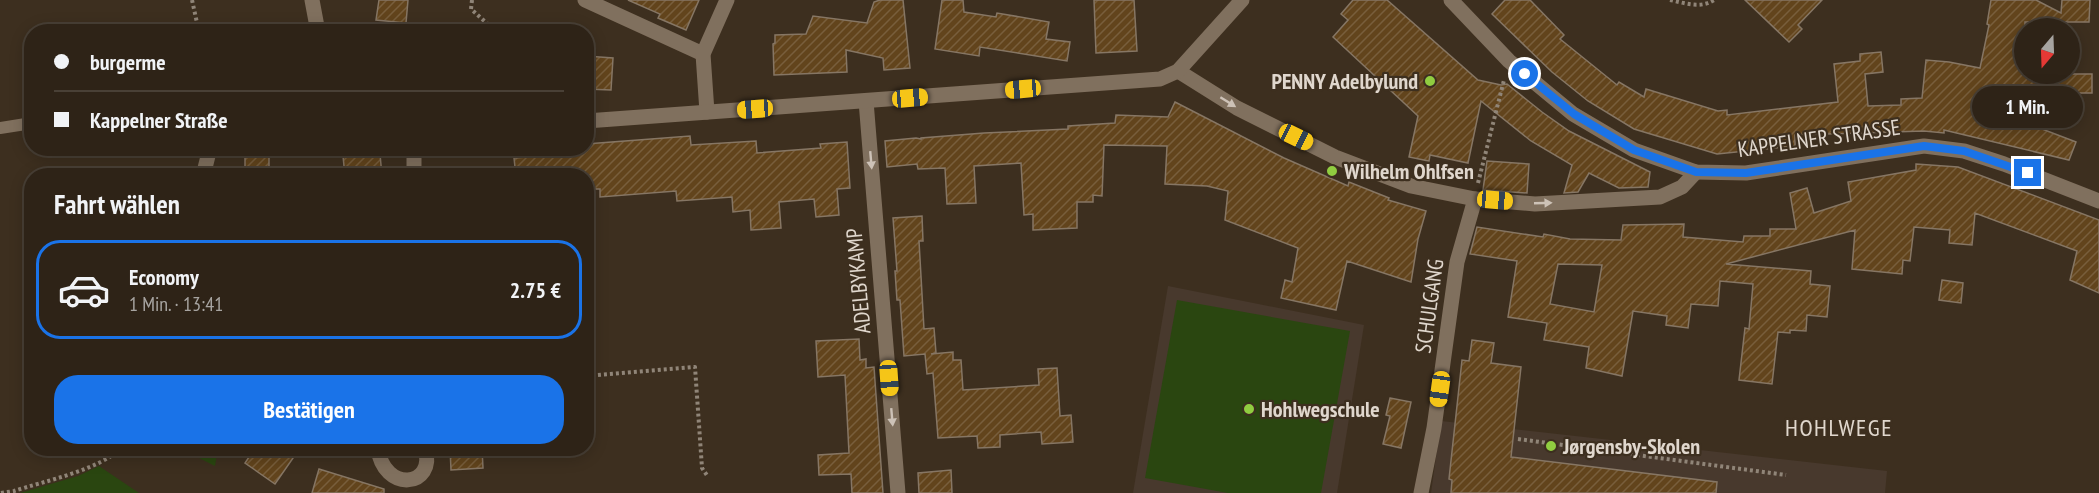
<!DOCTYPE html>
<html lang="de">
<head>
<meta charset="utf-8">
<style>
  :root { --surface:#2e2317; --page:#362b20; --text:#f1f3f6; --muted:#a7a4a1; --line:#494036; --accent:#1a73e8 }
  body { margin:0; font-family:"PT Sans Narrow",sans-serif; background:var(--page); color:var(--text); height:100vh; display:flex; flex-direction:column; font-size:22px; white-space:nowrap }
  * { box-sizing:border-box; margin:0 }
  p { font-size:20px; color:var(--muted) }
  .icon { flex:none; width:33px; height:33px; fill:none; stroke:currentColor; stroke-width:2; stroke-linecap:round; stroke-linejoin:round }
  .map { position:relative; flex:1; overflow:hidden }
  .side { position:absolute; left:24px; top:168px; width:570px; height:288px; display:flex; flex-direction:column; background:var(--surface); border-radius:24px; box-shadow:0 3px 15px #0003,0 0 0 2px var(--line) }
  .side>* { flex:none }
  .top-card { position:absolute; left:24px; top:24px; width:570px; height:132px; border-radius:24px; box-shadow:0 3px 15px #0003,0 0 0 2px var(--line); display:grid; align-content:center; height:132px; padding:0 30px; background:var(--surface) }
  .needle { width:39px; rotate:199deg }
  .tools { position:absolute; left:2014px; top:18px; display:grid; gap:12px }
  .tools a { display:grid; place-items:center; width:66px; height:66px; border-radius:50%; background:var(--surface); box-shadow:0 3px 15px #0003,0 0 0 2px var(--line); font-size:30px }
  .end { position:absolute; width:27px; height:27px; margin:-14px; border:8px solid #1a73e8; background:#fff; box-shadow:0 0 0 3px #fff }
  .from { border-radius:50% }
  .bubble { position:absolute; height:42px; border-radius:21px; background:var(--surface); box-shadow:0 3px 15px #0003,0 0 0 2px var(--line); font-size:20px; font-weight:800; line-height:42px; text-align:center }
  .car { position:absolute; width:18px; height:36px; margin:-18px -9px; border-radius:8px; box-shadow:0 0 4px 2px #0007; background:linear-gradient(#f5c518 24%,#345 0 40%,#f5c518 0 76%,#345 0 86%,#f5c518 0) }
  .top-card b { display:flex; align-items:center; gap:21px; height:57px; font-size:22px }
  .top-card b+b { border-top:2px solid var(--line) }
  .top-card i { width:15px; height:15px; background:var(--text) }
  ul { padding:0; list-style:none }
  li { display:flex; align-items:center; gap:18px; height:99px; margin:0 12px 9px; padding:0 18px; border:3px solid var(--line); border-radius:24px }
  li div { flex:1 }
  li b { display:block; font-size:22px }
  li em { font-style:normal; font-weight:800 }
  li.selected { border-color:var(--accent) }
  li>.icon { width:54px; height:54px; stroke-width:1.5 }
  h2 { padding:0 30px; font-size:27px; line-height:72px }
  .primary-button { display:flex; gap:12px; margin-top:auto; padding:12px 30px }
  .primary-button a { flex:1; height:69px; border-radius:24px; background:var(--accent); color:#fff; font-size:24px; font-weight:800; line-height:69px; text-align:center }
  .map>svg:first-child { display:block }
  .education { fill:#48392d }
  .green { fill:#2a4610 }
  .building { fill:url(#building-hatch); stroke:#867664; stroke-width:1.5; fill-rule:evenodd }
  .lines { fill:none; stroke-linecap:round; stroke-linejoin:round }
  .path { stroke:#908578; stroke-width:4; stroke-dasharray:3 3; stroke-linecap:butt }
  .service { stroke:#80705e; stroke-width:12 }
  .minor { stroke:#80705e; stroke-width:15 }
  .tertiary { stroke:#80705e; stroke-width:15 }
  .oneway { fill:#cdc2b7 }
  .route { stroke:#1a73e8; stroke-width:8 }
  .poi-dot { fill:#90cd40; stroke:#3d2f1f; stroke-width:2 }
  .labels { text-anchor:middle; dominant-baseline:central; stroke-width:4.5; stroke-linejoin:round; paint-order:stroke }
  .poi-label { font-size:22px; font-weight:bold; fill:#e0d7cd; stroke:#3d2f1f; text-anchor:start }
  .street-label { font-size:22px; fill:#e0d7cd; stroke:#3d2f1f }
  .neighbourhood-label { font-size:24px; letter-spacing:1.5px; fill:#e0d7cd; stroke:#3d2f1f }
</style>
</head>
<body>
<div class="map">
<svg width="2099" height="493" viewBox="0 0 2099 493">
  <defs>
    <pattern id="building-hatch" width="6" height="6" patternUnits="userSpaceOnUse" patternTransform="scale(1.5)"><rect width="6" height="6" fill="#62441c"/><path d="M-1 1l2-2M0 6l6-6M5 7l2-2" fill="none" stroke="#785e3c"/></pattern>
  </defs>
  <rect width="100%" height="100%" fill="#3d2f1f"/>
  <g class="education">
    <path d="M1168,286L1364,325L1337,493H1133Z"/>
    <path d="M1441,421L1887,471L1885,493H1431Z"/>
  </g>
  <g class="green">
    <path d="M1177,300L1350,331L1321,493H1228L1145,478Z"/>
    <path d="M181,449H218L215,466Z"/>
    <path d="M99,466L139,493H20L78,476Z"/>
  </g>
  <g class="building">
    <path d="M379,0H408L406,23L376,20Z"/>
    <path d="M628,0H699L686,30L658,18L660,14Z"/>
    <path d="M880,0H903L910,68L884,70L883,58L846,50L847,72L774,75L773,44L775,43V35L806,34L813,16L867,23L874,2Z"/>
    <path d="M942,0H963L964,12L996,17L997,13L1049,22L1046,39L1070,42L1067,61L980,47L979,56L935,49Z"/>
    <path d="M1094,0H1134L1137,51L1096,53Z"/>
    <path d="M1353,0H1387L1478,80L1501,85L1507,84L1542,112L1569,131L1650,172L1648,187L1619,188L1589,173L1578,192L1564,193L1572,165L1531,141L1481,101L1468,163L1430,155L1429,161L1409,157L1418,116L1333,37L1348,20L1341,14Z"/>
    <path d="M1505,0H1530L1564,35L1560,39L1617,85L1619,82L1644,97L1646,89L1718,111L1727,110V115L1838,102L1834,64L1860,61V54L1881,52L1883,72L1865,74L1868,106L1901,105V99L1922,98L1926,60L1949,62L1980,68L1989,25L1987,24L1991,0H2036L2061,13L2062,0H2090L2089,22H2025V74H2092V93H2047L2042,129L2076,142L2069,160L1944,130V133L1924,131L1795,135V146L1717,154L1634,129L1588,101L1552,72L1492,14Z"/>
    <path d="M1745,0H1822L1798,25L1802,29L1789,42Z"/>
    <path d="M586,56L613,58L611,90L586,89Z"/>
    <path d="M1175,102L1284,158L1348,186L1349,182L1389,198L1388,200L1426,211L1418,239L1411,282L1347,261L1336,310L1281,298L1285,280L1292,282L1298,248L1225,220L1228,191L1207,186L1165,184L1167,146L1104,145L1102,196L1093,195V202H1077V228L1033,230V214L1024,215L1021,163L974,166L976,203L947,204L945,168L918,169L917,164L887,167L885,141L916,138L921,139V138L984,133L1068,129V126L1115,123L1116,115L1168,117Z"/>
    <path d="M690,136L691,145L756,141L757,153L821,148L820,144L847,142L850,188L837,189L839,215L816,217L814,199L779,202L781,228L751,230L750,210L733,212L732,197L677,201L676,191L600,197V189H591L590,182L586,183V176H516L514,158L579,153V148H586V144Z"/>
    <path d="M380,154L382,176H345L343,156Z"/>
    <rect x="245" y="156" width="24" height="20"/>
    <path d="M1487,161L1529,164L1527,193L1483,190Z"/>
    <path d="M1916,164L1958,167L2099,220V293L2070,280L2077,251L1975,213L1972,245L1949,243L1950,230L1914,227L1910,261L1903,260L1902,274L1852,269L1855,230L1726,264L1811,271L1810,284L1830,286L1827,317L1807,315L1806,331L1790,330V333L1778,332L1772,384L1739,380L1745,328L1749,329L1753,284L1720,281L1718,306L1691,304L1688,328L1666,325L1667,316L1633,311L1622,376L1586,368L1589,347L1544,340L1547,323L1508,317L1517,261L1470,254L1477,227L1543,237L1544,234L1570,239L1621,240L1623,225L1684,224L1683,237L1743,242L1744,236H1770V229H1796L1790,193L1807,188L1814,213L1851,201L1848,182L1916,170ZM1558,264L1602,265L1594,312L1550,304Z"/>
    <path d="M922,216L923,241H919L924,329L934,328L936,353L931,354L953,352V360H961L963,390L1039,385L1038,369L1057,368L1060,416L1071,415L1073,442L1042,444L1041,432L1000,435V447L978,448L977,436L938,438L933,373L927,374L925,354L904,356L900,300H897L895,271H897L893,218Z"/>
    <path d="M1942,280L1963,283L1961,303L1939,300Z"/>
    <path d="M859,339L860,360L866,359V368L874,367L883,493H852L851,474L819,475L818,455L849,453L845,375L818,377L816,341Z"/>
    <path d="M1472,340L1494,343L1491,363L1521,367L1511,457L1717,482L1716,493H1451L1452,480L1449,479L1462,360L1469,361Z"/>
    <path d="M1390,398L1411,402L1401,448L1383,444L1390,416L1386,415Z"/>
    <path d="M255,448H300L275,484L245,463Z"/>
    <path d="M450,448H482L483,468L451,470Z"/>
    <path d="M319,469L384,489V493H312Z"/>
    <path d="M951,470L952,493H919L918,473Z"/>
  </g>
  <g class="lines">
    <g class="path">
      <path d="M192,0L199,32"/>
      <path d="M472,0L471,9L492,28L491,32"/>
      <path d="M1670,0C1685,3 1700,9 1714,0"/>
      <path d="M1478,183L1504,80"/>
      <path d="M586,376L695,367L702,468L708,477"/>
      <path d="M1518,439L1786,475"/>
      <path d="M1,493L14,491C41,482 103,469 120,448"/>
    </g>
    <path class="service" d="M0,128L32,123"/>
    <g class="minor">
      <path d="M312,0L318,32"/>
      <path d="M585,0L703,54"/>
      <path d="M1178,71L1237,108L1335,157L1411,186L1475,199L1535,204L1660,197L1682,187L1696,172"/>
      <path d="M866,101L898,493"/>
      <path d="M707,112L703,54L727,0"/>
      <path d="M586,121L1160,79L1178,71L1242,0"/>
      <path d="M414,148V176"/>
      <path d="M203,176L210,148"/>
      <path d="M378,448C383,493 437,488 425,448"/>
      <path d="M1421,493L1434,428L1457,262L1475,199"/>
    </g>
    <path class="tertiary" d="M1451,0L1509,61L1573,114L1634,150L1696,172L1746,173L1924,146L1964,151L2004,164L2099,201"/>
  </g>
  <defs><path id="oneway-solid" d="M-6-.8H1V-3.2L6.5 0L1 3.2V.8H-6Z" transform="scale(1.5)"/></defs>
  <g class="oneway">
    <use href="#oneway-solid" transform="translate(1228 102) rotate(32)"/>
    <use href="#oneway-solid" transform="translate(871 160) rotate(85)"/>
    <use href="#oneway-solid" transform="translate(1543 203) rotate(-2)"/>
    <use href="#oneway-solid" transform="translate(892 417) rotate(85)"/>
  </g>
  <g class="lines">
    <path class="route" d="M1525,74L1574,114L1634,150L1696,172L1746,173L1924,146L1964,151L2028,173"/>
  </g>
  <g class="poi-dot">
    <circle cx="1430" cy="81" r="6"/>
    <circle cx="1332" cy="171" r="6"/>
    <circle cx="1249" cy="409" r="6"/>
    <circle cx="1551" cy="446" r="6"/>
  </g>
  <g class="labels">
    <g class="poi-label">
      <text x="1418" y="81" text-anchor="end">PENNY Adelbylund</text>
      <text x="1344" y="171">Wilhelm Ohlfsen</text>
      <text x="1261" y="409">Hohlwegschule</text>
      <text x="1563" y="446">Jørgensby-Skolen</text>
    </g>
    <g class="street-label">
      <text transform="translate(1819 138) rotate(-8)">KAPPELNER STRASSE</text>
      <text transform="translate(858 281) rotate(-95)">ADELBYKAMP</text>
      <text transform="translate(1429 306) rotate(-82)">SCHULGANG</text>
    </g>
    <g class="neighbourhood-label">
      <text x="1839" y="427">HOHLWEGE</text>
    </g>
  </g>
</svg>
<div class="tools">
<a><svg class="needle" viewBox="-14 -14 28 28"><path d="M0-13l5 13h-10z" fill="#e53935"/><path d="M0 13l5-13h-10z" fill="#a7a4a1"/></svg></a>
</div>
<i class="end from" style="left:1525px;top:74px"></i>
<i class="end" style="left:2028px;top:173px"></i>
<div class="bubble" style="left:1972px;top:86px;width:111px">1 Min.</div>
<i class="car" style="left:1023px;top:89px;rotate:265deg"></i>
<i class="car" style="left:910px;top:98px;rotate:85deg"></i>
<i class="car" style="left:755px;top:109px;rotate:266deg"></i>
<i class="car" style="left:1296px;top:137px;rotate:116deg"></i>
<i class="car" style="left:1495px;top:200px;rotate:95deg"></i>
<i class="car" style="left:889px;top:378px;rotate:176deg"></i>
<i class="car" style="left:1440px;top:389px;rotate:188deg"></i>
<div class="top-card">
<b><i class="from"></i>burgerme</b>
<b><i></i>Kappelner Straße</b>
</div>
<section class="side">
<h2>Fahrt wählen</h2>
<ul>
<li class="selected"><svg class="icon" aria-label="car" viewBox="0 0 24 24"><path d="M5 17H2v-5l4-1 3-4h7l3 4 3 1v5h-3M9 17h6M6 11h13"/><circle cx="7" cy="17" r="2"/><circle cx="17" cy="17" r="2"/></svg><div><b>Economy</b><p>1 Min. · 13:41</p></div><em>2.75 €</em></li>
</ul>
<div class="primary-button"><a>Bestätigen</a></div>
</section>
</div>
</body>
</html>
